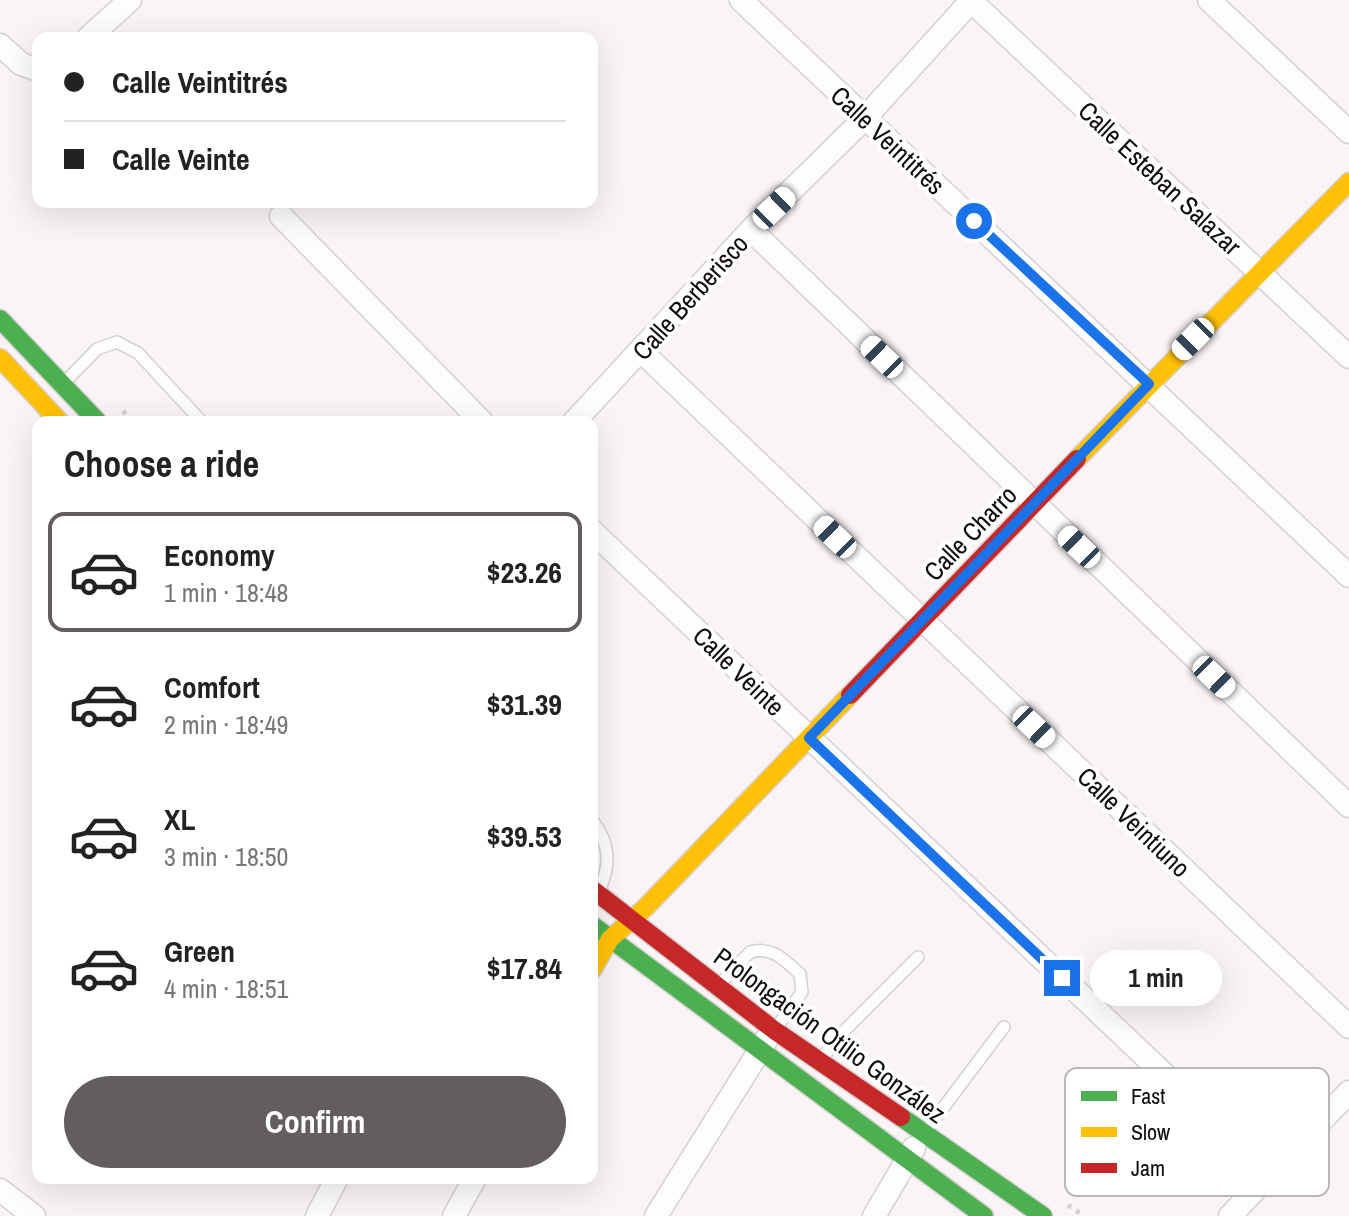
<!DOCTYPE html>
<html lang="en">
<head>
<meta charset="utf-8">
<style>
  :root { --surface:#fff; --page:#f6f6f6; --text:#222; --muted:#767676; --line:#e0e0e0; --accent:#635d5f }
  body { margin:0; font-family:"Archivo Narrow",sans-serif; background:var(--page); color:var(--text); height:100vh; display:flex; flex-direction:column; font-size:30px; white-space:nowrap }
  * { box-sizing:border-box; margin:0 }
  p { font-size:26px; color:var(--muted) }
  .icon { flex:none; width:44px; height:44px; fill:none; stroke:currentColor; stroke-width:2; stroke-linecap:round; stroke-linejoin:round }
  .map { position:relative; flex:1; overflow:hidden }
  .sheet { position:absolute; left:32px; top:416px; width:566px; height:768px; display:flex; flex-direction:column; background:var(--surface); border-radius:16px; box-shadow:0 8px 32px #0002 }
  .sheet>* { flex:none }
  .top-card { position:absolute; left:32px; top:32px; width:566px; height:176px; border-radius:16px; box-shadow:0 8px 32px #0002; display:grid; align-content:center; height:176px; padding:0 32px; background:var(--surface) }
  .end { position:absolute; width:36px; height:36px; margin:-18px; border:10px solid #1a73e8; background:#fff; box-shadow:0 0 0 4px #fff }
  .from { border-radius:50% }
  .bubble { position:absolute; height:56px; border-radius:28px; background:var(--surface); box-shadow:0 8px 32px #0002; font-size:26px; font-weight:700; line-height:56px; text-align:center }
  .car { position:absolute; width:24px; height:48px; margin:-24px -12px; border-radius:10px; box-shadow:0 0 6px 2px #0007; background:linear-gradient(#fff 24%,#345 0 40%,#fff 0 76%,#345 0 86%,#fff 0) }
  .top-card b { display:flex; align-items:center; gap:28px; height:76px; font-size:30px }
  .top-card b+b { border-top:2px solid var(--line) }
  .top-card i { width:20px; height:20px; background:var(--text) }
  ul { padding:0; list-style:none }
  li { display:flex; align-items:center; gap:24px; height:120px; margin:0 16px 12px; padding:0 16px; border:4px solid transparent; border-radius:16px }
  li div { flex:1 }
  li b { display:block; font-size:30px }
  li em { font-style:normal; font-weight:700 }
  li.current { border-color:var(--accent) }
  li>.icon { width:72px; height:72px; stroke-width:1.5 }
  h2 { padding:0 32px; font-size:36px; line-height:96px }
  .action { display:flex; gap:16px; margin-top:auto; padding:16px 32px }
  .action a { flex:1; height:92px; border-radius:48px; background:var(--accent); color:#fff; font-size:32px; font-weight:700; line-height:92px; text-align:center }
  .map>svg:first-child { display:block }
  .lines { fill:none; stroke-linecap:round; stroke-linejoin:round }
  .lane-casing { stroke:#d6d0d2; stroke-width:14 }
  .street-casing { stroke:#d6d0d2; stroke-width:25 }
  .fast-casing { stroke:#d6d0d2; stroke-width:21 }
  .slow-casing { stroke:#d6d0d2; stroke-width:21 }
  .jam-casing { stroke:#d6d0d2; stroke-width:21 }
  .path { stroke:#d2d0d1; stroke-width:5; stroke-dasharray:4 6; stroke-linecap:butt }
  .lane { stroke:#fefdfe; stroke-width:11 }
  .street { stroke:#fefdfe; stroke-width:22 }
  .fast { stroke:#4caf50; stroke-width:18 }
  .slow { stroke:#ffc107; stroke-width:18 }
  .jam { stroke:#c62828; stroke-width:18 }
  .route { stroke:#1a73e8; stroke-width:10 }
  .labels { text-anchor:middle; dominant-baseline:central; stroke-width:8; stroke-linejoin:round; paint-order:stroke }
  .street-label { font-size:26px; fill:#110b0d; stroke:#fff }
  .key { fill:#fff; stroke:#b8b6b6; stroke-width:2 }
  .key-label { font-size:22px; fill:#110b0d }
</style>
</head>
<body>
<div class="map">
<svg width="1349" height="1216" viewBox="0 0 1349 1216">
  <rect width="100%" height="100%" fill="#faf4f6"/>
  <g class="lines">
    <defs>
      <g id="lane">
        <path d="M63,384L97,349L117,342L138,353L202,422"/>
        <path d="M592,820C611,844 611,866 598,893"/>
        <path d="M719,985L750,952C773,946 784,960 800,974L802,992L776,1028"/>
        <path d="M820,1061L842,1033L918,957"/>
        <path d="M925,1132L1004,1027"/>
      </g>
      <g id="street">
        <path d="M741,0L1349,576"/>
        <path d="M970,0L1349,357"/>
        <path d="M1209,0L1349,132"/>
        <path d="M88,38L130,0"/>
        <path d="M0,45L21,64L38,70"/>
        <path d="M281,216L482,422"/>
        <path d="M751,230L1349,806"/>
        <path d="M641,351L1349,1027"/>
        <path d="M574,422L751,230L865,118L972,0"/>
        <path d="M592,531L1269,1174"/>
        <path d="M0,1190L34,1216"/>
        <path d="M317,1216L337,1178"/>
        <path d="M454,1216L475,1178"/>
        <path d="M656,1216L768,1037"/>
        <path d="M874,1216L914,1148"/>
        <path d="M1230,1216L1349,1092"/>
      </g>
      <g id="fast">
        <path d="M0,319L98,422"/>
        <path d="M592,925L984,1216"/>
        <path d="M901,1117L1043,1216"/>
      </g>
      <g id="slow">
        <path d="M0,358L60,422"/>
        <path d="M1077,459L1349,182"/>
        <path d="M592,970L610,939L645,908L850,695"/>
      </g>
      <g id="jam">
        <path d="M850,695L1077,459"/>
        <path d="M592,889L774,1030L901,1117"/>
      </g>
    </defs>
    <use href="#lane" class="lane-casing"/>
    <use href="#street" class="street-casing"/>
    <use href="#fast" class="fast-casing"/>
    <use href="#slow" class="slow-casing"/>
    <use href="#jam" class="jam-casing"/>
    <g class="path">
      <path d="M123,411L133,422"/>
      <path d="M1068,1205L1084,1216"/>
    </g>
    <use href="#lane" class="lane"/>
    <use href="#street" class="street"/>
    <use href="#fast" class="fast"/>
    <use href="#slow" class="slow"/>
    <use href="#jam" class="jam"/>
  </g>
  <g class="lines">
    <path class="route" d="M974,221L1149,384L809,738L1062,978"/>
  </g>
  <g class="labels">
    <g class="street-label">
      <text transform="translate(888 140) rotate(43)">Calle Veintitrés</text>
      <text transform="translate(1160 178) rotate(43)">Calle Esteban Salazar</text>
      <text transform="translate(690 297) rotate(-48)">Calle Berberisco</text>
      <text transform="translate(970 533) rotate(-46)">Calle Charro</text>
      <text transform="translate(739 671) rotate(44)">Calle Veinte</text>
      <text transform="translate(1134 822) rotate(44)">Calle Veintiuno</text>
      <text transform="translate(830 1035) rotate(36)">Prolongación Otilio González</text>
    </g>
  </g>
  <rect x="1065" y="1068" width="264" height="128" rx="12" class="key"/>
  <rect x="1081" y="1091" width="36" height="10" fill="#4caf50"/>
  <rect x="1081" y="1127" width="36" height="10" fill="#ffc107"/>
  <rect x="1081" y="1163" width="36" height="10" fill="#c62828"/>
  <g class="key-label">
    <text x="1131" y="1104">Fast</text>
    <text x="1131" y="1140">Slow</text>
    <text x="1131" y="1176">Jam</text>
  </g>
</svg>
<i class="end from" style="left:974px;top:221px"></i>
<i class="end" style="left:1062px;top:978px"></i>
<div class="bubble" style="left:1090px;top:950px;width:132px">1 min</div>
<i class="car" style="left:774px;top:208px;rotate:46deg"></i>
<i class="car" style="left:1193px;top:339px;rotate:225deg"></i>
<i class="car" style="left:882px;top:357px;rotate:314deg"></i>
<i class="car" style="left:835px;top:537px;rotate:314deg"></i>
<i class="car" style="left:1079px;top:547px;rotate:314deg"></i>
<i class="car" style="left:1214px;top:677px;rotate:134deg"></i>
<i class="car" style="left:1034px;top:727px;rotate:134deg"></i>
<div class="top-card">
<b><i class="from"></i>Calle Veintitrés</b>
<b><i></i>Calle Veinte</b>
</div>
<section class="sheet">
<h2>Choose a ride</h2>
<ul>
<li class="current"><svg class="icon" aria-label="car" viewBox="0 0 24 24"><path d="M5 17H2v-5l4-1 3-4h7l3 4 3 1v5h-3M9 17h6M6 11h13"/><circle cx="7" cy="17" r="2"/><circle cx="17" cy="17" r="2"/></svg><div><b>Economy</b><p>1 min · 18:48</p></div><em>$23.26</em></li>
<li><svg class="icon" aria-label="car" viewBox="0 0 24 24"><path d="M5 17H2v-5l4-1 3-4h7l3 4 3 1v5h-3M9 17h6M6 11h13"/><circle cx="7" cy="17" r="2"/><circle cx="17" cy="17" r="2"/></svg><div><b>Comfort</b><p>2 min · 18:49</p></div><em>$31.39</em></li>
<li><svg class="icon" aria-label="car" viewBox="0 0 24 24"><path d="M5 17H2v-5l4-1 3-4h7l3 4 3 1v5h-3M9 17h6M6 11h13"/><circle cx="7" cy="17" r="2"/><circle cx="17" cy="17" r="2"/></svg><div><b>XL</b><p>3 min · 18:50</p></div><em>$39.53</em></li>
<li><svg class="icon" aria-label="car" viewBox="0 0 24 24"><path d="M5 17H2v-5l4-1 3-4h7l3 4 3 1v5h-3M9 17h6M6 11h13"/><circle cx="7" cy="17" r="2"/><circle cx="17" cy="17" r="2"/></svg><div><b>Green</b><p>4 min · 18:51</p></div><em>$17.84</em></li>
</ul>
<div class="action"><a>Confirm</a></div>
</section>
</div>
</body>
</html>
